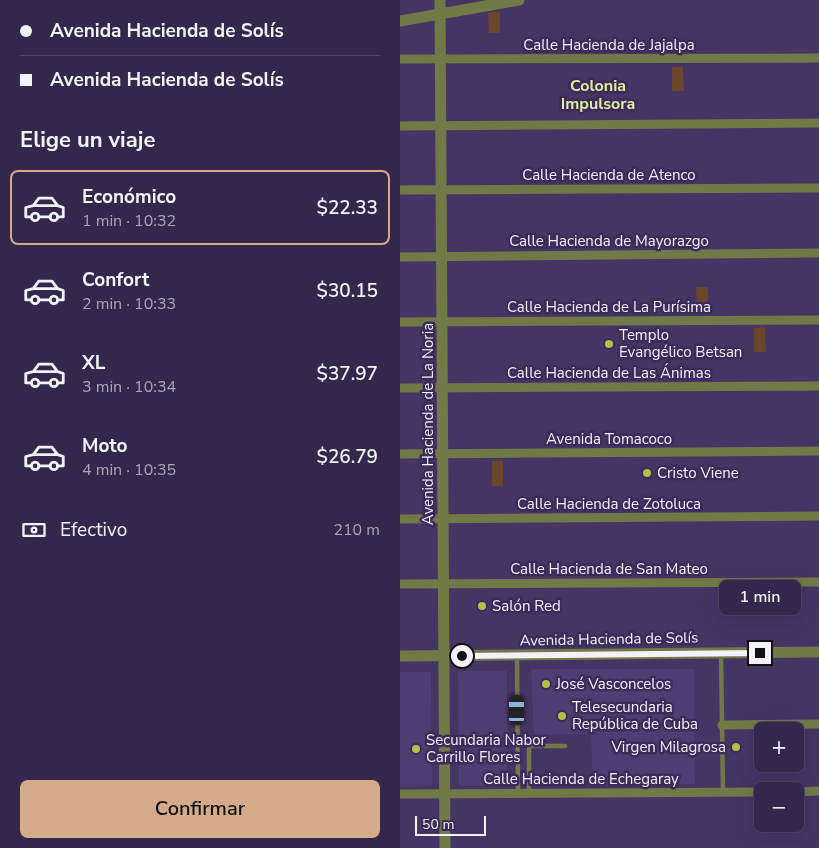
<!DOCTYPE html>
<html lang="es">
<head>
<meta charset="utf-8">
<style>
  :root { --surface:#33284c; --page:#3b3053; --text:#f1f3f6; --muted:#a9a6b5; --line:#4e4464; --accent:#d6ab8b }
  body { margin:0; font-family:"Nunito Sans",sans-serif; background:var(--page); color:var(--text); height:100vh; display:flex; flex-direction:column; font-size:19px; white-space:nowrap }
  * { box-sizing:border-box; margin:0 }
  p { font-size:16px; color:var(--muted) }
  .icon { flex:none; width:28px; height:28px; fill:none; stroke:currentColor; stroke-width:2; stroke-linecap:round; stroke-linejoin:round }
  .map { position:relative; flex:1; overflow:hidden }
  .details { display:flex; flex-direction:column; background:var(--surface); width:400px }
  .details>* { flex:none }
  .hud { display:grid; align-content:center; height:110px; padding:0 20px; background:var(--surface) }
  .fabs { position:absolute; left:354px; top:722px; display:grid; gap:10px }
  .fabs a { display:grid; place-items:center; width:50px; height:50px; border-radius:8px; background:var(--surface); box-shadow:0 5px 20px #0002,0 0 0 1px var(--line); font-size:25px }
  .scale { position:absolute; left:15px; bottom:12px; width:71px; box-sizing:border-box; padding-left:5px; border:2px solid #f4f1fd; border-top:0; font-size:14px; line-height:18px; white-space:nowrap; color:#f4f1fd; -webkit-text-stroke:4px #3a2b59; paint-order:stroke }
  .end { position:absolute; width:22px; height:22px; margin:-11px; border:6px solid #f4f1fd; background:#111; box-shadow:0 0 0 2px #111 }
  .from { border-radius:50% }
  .bubble { position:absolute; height:35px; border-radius:8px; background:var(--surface); box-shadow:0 5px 20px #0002,0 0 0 1px var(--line); font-size:16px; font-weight:600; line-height:35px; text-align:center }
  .car { position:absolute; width:15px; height:30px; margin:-15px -8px; border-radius:6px; box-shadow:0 0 4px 1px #0007; background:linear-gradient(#222 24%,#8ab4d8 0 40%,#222 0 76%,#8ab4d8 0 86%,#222 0) }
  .hud b { display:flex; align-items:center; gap:18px; height:48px; font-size:19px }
  .hud b+b { border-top:1px solid var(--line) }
  .hud i { width:12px; height:12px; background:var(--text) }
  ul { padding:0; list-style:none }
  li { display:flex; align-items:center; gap:15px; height:75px; margin:0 10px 8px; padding:0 10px; border:2px solid transparent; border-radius:8px }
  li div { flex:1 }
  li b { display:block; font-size:19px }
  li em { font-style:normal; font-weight:600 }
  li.on { border-color:var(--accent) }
  li>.icon { width:45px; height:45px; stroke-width:1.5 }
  h2 { padding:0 20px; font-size:22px; line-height:60px }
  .pay { display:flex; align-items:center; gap:12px; height:55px; padding:0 20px; font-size:19px }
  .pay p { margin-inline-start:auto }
  .primary-button { display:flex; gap:10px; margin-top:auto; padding:10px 20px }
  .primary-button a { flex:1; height:58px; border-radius:8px; background:var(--accent); color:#111; font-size:20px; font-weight:600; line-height:58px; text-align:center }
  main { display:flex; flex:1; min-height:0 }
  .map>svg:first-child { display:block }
  .built { fill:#4e3d73 }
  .green { fill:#69462c }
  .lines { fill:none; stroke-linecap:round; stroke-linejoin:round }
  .service { stroke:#717947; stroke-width:4.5 }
  .minor { stroke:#717947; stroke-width:9 }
  .tertiary { stroke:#717947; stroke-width:11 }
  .route { stroke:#f4f1fd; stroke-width:6 }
  .poi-dot { fill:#b2c34c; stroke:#3a2b59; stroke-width:2 }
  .labels { text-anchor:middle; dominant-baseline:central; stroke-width:5; stroke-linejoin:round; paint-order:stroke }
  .street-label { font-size:15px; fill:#f4f1fd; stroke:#3a2b59 }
  .poi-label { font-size:15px; fill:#f4f1fd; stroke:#3a2b59; text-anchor:start }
  .neighbourhood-label { font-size:16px; font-weight:bold; fill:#e0eea0; stroke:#3a2b59 }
</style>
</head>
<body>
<main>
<section class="details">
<div class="hud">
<b><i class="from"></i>Avenida Hacienda de Solís</b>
<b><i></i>Avenida Hacienda de Solís</b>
</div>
<h2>Elige un viaje</h2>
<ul>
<li class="on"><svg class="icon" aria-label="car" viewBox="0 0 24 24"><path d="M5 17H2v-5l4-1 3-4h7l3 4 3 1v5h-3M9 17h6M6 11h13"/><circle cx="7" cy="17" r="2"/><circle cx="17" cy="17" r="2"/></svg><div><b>Económico</b><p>1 min · 10:32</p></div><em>$22.33</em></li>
<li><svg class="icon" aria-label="car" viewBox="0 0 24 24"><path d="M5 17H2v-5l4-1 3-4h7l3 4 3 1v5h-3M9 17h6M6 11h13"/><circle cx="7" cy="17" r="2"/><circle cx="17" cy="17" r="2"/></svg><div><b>Confort</b><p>2 min · 10:33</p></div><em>$30.15</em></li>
<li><svg class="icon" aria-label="car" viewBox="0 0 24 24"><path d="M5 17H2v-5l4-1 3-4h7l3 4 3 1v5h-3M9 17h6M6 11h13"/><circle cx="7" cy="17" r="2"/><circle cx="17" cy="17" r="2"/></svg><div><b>XL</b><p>3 min · 10:34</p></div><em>$37.97</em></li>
<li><svg class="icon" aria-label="car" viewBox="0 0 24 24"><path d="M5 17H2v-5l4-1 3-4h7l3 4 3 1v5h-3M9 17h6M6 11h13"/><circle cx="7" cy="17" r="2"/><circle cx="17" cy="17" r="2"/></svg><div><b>Moto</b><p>4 min · 10:35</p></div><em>$26.79</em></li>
</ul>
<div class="pay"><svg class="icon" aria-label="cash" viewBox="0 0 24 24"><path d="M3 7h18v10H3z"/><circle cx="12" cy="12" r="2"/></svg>Efectivo<p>210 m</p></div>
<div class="primary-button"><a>Confirmar</a></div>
</section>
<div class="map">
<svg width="419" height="848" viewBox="0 0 419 848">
  <rect width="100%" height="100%" fill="#443565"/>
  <g class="built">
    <path d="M294,669L295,784L193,785L191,734L134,735L131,669Z"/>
    <path d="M58,671H107L108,786H59Z"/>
    <path d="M0,672H31L32,786L0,787Z"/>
  </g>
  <g class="green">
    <path d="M100,11V33H89L88,13Z"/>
    <path d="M272,67H283L284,91H272Z"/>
    <path d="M296,287H308V311L297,312Z"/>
    <path d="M365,327L366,352H354V328Z"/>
    <rect x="92" y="461" width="11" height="25"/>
  </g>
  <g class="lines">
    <g class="service">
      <path d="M321,654L323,793"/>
      <path d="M117,657L118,793"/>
      <path d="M129,793V746H165"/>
    </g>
    <g class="minor">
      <path d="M0,59L419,58"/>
      <path d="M0,126L419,123"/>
      <path d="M0,190L419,188"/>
      <path d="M0,257L419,253"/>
      <path d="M0,322L419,320"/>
      <path d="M0,388L419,386"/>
      <path d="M0,454L419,451"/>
      <path d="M0,519L419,516"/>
      <path d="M0,584L419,582"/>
      <path d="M322,725L419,724"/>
      <path d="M395,792L419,791"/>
      <path d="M0,794L362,792"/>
    </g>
    <g class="tertiary">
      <path d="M40,0L45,848"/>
      <path d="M0,21L119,0"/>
      <path d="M0,656L419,652"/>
    </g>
  </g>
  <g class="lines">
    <path class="route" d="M62,656L360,653"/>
  </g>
  <g class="poi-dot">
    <circle cx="209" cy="344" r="5"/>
    <circle cx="247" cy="473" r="5"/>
    <circle cx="82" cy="606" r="5"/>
    <circle cx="146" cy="684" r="5"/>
    <circle cx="162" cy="716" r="5"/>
    <circle cx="336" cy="747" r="5"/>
    <circle cx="16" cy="749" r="5"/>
  </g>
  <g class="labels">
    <g class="street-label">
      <text x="209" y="45">Calle Hacienda de Jajalpa</text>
      <text x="209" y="175">Calle Hacienda de Atenco</text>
      <text x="209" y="241">Calle Hacienda de Mayorazgo</text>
      <text x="209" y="307">Calle Hacienda de La Purísima</text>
      <text x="209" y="373">Calle Hacienda de Las Ánimas</text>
      <text transform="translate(28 424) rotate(-90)">Avenida Hacienda de La Noria</text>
      <text x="209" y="439">Avenida Tomacoco</text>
      <text x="209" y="504">Calle Hacienda de Zotoluca</text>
      <text x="209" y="569">Calle Hacienda de San Mateo</text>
      <text transform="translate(209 639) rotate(-1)">Avenida Hacienda de Solís</text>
      <text x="181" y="779">Calle Hacienda de Echegaray</text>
    </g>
    <g class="poi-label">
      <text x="219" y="335">Templo<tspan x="219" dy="17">Evangélico Betsan</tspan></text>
      <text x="257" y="473">Cristo Viene</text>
      <text x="92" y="606">Salón Red</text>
      <text x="156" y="684">José Vasconcelos</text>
      <text x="172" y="707">Telesecundaria<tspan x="172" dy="17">República de Cuba</tspan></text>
      <text x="26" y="740">Secundaria Nabor<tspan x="26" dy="17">Carrillo Flores</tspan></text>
      <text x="326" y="747" text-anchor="end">Virgen Milagrosa</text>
    </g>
    <g class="neighbourhood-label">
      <text x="198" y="86">Colonia<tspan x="198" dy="18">Impulsora</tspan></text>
    </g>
  </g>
</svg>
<div class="fabs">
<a>+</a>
<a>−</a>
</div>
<div class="scale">50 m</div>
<i class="end from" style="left:62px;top:656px"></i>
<i class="end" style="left:360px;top:653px"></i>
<div class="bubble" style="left:319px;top:580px;width:82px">1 min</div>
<i class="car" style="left:117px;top:710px;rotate:0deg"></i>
</div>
</main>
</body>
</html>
